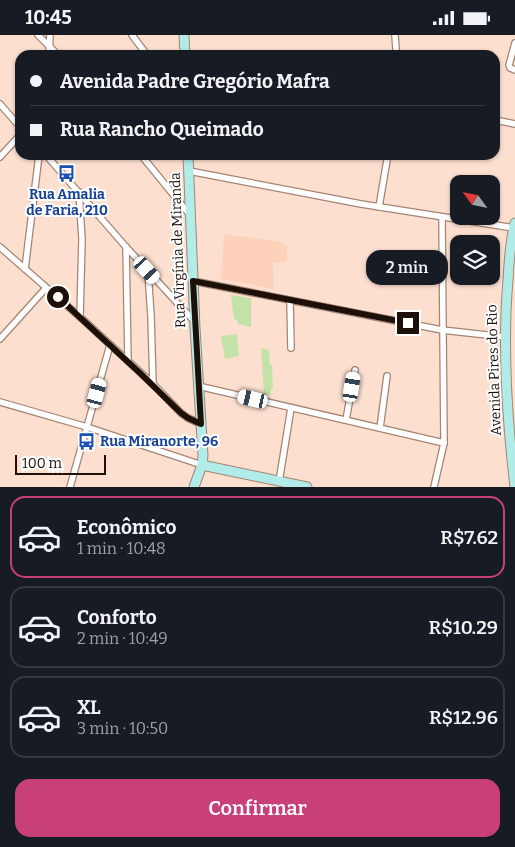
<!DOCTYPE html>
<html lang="pt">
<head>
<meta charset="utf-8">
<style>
  :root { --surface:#171b24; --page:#20242c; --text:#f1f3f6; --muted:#9ea1a6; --line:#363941; --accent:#c93f77 }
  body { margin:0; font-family:Bitter,serif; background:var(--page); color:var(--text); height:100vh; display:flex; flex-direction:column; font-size:19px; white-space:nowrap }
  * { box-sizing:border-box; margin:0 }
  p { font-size:16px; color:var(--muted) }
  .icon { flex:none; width:28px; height:28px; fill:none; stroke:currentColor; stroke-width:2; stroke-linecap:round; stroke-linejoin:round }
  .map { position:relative; height:452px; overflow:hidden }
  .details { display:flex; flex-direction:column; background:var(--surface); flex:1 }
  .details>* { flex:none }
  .banner { position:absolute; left:15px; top:15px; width:485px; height:110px; border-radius:15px; box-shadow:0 1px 4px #0004; display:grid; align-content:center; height:110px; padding:0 15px; background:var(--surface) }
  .needle { width:32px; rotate:303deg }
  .controls { position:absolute; left:450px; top:140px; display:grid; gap:10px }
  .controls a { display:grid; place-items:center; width:50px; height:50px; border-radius:10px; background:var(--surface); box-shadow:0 1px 4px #0004; font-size:25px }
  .scale { position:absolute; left:15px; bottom:12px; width:91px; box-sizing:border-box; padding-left:5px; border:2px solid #1c1009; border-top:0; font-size:14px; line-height:18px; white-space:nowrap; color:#1c1009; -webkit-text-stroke:4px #fff; paint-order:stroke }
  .end { position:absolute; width:22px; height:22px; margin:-11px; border:6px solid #1c1009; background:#fff; box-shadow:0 0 0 2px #fff }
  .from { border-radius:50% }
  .bubble { position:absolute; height:35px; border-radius:15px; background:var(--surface); box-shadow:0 1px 4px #0004; font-size:16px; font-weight:600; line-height:35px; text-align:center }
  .car { position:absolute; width:15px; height:30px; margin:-15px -8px; border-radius:6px; box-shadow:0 0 4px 1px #0007; background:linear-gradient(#fff 24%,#345 0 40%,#fff 0 76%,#345 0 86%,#fff 0) }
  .banner b { display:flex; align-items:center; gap:18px; height:48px; font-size:19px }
  .banner b+b { border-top:1px solid var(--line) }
  .banner i { width:12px; height:12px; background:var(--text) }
  ul { padding:9px 0 0; list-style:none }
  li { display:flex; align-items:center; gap:15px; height:82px; margin:0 10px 8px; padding:0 5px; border:2px solid var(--line); border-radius:15px }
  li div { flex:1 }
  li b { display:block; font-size:19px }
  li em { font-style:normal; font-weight:600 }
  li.current { border-color:var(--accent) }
  li>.icon { width:45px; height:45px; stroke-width:1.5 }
  .button { display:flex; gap:10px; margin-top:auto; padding:10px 15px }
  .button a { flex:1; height:58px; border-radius:15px; background:var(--accent); color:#fff; font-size:20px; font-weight:600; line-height:58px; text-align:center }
  .status { display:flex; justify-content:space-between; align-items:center; height:35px; padding:0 25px; background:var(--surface); direction:ltr }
  .status svg { height:14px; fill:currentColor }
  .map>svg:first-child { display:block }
  .built { fill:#fed2ba }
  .green { fill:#c3e2a7 }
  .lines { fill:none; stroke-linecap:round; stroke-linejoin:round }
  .street-casing { stroke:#a58472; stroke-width:8 }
  .secondary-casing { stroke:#a58472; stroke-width:11 }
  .street { stroke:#fff; stroke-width:5.5 }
  .secondary { stroke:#b2ece8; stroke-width:9 }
  .route { stroke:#1c1009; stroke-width:6 }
  .labels { text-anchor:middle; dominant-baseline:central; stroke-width:4; stroke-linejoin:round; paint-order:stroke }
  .transit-label { font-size:14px; font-weight:bold; fill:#164399; stroke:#fff }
  .street-label { font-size:14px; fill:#1c1009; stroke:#fff }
</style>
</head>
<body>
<div class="status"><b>10:45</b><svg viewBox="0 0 49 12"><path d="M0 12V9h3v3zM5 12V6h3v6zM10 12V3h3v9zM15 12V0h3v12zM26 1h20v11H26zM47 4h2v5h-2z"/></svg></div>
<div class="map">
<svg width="515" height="452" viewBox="0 0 515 452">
  <rect width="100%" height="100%" fill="#fcdfcf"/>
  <path class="built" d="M224,199L276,206L287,210V226L273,228L274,254L221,244Z"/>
  <g class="green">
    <path d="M231,260L251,263V292L238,289L237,285L234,284Z"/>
    <path d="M237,299L239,321L225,324L221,301Z"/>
    <path d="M261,313L269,315L270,330H272L273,354H271V360H264Z"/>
  </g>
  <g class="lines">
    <defs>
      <g id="street">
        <path d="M38,0L58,20"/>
        <path d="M132,0L147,20"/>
        <path d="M395,0L396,14"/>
        <path d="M515,8L509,30L510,33L515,35"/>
        <path d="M49,20L50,0"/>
        <path d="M0,69L20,92"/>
        <path d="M495,85L515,89"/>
        <path d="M46,120L126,212L194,286"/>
        <path d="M141,120L190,180"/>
        <path d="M0,122L20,100"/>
        <path d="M189,136L361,169L514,193"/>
        <path d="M79,157L82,204L80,282"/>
        <path d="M379,172L387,125"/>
        <path d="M0,212L80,282L153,349L181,378L188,383L201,389"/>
        <path d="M126,212L128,326"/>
        <path d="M25,234L39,120"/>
        <path d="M148,237L151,281L153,349"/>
        <path d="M193,246L442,295L505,302"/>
        <path d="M290,266L291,313"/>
        <path d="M0,304L46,253"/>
        <path d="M198,351L444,408"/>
        <path d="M0,367L87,392L202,430"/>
        <path d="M346,385L355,335"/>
        <path d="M380,393L387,341"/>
        <path d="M279,447L291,373"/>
        <path d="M70,452L110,310"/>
        <path d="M434,452L444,408L442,182"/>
      </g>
      <g id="secondary">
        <path d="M184,0L185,20"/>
        <path d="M188,120L195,293L203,420L202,430L194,452"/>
        <path d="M202,430L307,452"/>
        <path d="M515,452C507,384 502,314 508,245C509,226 510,207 515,188"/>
      </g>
    </defs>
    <use href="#street" class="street-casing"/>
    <use href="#secondary" class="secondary-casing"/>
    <use href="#street" class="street"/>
    <use href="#secondary" class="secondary"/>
  </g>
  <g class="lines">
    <path class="route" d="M58,262L140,338L181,378L188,383L201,389L193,246L408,288"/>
  </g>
  <defs>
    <symbol id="bus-bare" viewBox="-9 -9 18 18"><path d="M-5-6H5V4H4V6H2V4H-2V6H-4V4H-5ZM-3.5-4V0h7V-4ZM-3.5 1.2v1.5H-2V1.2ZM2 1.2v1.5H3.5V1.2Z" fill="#1a4fb4" stroke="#fff" stroke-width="2.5" paint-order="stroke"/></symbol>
  </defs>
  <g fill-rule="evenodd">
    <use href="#bus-bare" x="54" y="126" width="25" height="25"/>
    <use href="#bus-bare" x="74" y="394" width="25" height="25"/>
  </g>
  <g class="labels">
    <g class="transit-label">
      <text x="67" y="159">Rua Amalia<tspan x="67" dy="16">de Faria, 210</tspan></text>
      <text x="100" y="406" text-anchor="start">Rua Miranorte, 96</text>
    </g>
    <g class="street-label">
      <text transform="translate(178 215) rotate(-92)">Rua Virgínia de Miranda</text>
      <text transform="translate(494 335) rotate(-92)">Avenida Pires do Rio</text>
    </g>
  </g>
</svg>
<div class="controls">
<a><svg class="needle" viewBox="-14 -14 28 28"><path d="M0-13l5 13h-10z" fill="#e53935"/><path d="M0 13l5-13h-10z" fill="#9ea1a6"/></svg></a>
<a><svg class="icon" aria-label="layers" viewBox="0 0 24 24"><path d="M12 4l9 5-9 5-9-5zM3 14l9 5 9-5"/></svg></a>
</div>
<div class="scale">100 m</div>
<i class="end from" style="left:58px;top:262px"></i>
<i class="end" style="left:408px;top:288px"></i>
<div class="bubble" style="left:366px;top:215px;width:82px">2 min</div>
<i class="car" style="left:147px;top:235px;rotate:138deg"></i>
<i class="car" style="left:352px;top:352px;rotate:9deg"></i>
<i class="car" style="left:97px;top:358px;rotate:15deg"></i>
<i class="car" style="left:253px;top:364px;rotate:283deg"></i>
<div class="banner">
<b><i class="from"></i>Avenida Padre Gregório Mafra</b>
<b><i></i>Rua Rancho Queimado</b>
</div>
</div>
<section class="details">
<ul>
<li class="current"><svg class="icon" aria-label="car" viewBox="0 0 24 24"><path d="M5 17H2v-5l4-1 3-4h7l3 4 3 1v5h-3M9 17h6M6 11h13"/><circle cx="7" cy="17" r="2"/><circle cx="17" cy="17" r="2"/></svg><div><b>Econômico</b><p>1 min · 10:48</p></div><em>R$7.62</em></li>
<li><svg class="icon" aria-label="car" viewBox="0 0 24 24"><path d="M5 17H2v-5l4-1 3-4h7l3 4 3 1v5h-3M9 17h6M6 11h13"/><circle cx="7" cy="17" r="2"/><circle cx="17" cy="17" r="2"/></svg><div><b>Conforto</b><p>2 min · 10:49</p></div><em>R$10.29</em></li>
<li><svg class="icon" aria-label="car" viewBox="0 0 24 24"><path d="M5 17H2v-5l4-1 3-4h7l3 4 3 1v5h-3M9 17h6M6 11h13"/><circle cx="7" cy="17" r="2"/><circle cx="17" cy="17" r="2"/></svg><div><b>XL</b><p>3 min · 10:50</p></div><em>R$12.96</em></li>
</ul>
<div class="button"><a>Confirmar</a></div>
</section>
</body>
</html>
